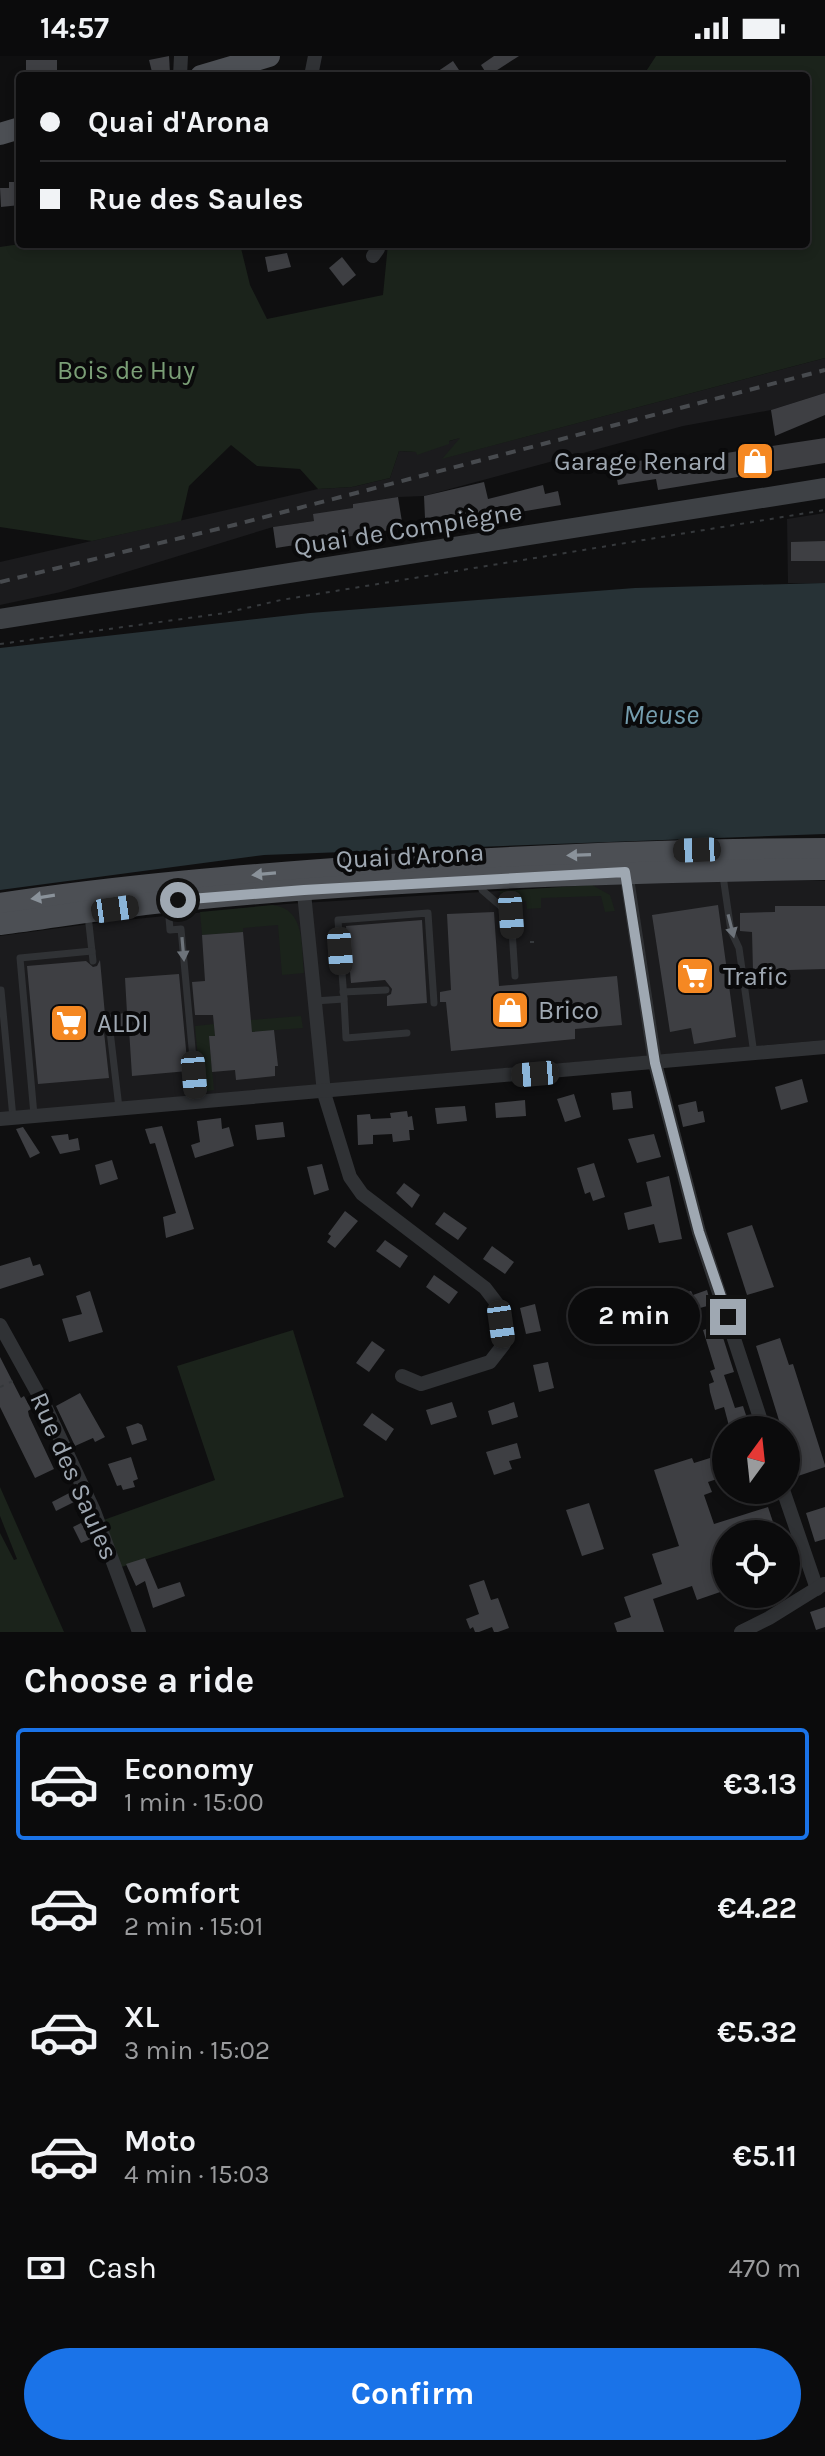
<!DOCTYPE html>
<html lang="en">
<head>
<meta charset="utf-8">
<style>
  :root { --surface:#0b0b0c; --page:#19191a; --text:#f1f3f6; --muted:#9a9b9d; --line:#2b2b2d; --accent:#1a73e8 }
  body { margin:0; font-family:Karla,sans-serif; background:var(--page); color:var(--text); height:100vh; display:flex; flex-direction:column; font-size:30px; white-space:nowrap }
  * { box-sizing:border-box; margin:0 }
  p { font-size:26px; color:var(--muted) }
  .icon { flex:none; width:44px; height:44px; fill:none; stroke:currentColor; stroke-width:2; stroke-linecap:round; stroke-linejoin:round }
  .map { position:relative; height:1576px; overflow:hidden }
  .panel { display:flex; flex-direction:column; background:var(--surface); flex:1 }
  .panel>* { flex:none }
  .top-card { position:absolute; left:16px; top:16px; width:794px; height:176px; border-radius:8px; box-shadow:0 4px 12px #0003,0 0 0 2px var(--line); display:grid; align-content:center; height:176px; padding:0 24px; background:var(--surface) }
  .needle { width:52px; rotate:15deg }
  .tools { position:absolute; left:712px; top:1360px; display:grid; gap:16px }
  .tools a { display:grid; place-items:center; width:88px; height:88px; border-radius:50%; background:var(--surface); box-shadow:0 4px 12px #0003,0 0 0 2px var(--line); font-size:40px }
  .end { position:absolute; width:36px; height:36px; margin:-18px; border:10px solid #9fa8b2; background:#111; box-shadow:0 0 0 4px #111 }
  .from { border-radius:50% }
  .bubble { position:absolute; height:56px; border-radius:28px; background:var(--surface); box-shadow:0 4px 12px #0003,0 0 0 2px var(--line); font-size:26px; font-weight:700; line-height:56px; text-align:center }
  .car { position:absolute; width:24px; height:48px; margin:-24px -12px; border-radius:10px; box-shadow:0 0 6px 2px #0007; background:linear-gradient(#222 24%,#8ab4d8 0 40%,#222 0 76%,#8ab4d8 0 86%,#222 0) }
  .top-card b { display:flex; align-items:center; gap:28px; height:76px; font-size:30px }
  .top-card b+b { border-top:2px solid var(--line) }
  .top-card i { width:20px; height:20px; background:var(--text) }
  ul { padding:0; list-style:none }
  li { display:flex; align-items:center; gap:24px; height:112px; margin:0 16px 12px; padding:0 8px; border:4px solid transparent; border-radius:8px }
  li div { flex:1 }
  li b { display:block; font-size:30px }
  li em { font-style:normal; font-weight:700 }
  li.selected { border-color:var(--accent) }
  li>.icon { width:72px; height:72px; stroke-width:1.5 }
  h2 { padding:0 24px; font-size:36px; line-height:96px }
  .pay { display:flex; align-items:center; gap:20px; height:88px; padding:0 24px; font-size:30px }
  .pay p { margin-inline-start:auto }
  .button { display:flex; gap:16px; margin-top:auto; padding:16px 24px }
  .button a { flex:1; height:92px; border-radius:48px; background:var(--accent); color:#fff; font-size:32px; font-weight:700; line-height:92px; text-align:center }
  .status { display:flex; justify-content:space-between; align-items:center; height:56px; padding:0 40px; background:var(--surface); direction:ltr }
  .status svg { height:22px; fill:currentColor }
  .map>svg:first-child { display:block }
  .built { fill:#1b1b1d }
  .green { fill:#1b231b }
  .water { fill:#273236 }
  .building { fill:#3e3f43 }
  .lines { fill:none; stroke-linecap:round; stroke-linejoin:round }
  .path { stroke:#36393c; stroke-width:2; stroke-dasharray:4 6; stroke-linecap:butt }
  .service { stroke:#303235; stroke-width:7 }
  .minor { stroke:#303235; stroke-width:14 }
  .secondary { stroke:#3e4145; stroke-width:20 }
  .primary { stroke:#4c4f54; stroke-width:22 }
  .rail { stroke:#474a4e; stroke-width:4; stroke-dasharray:10 8; stroke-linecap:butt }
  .oneway { fill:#8a929a }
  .oneway2 { fill:#6d737a }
  .route { stroke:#9fa8b2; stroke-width:10 }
  .labels { text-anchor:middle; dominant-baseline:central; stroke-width:8; stroke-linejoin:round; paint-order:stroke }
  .park-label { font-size:26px; fill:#7a9e76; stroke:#0a0a0b }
  .poi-label { font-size:26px; fill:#9fa8b2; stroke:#0a0a0b; text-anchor:start }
  .street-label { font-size:26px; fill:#9fa8b2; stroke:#0a0a0b }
  .water-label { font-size:28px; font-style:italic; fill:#759eaf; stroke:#0a0a0b }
</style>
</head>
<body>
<div class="status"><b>14:57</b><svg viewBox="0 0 49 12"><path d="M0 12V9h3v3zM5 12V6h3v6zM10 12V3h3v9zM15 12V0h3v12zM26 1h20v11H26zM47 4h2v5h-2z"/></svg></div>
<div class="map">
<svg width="825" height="1576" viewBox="0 0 825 1576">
  <rect width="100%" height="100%" fill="#0f0f10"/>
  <g class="built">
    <path d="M825,302V337L771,354L683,370L424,440L398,441L353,448V452L314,465L273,471L61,536L0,549V506L318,433L352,431L390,422L399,395L416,396L462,381L444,402Z"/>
    <path d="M825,457V527H788L787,463Z"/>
    <path d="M729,825H825V984L0,1057V880L105,866L286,848L613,828Z"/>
  </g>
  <g class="green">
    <path d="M656,0H825V302L442,403L460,382L449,385V388L417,399L416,396L399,395L390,422L352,431L318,433L300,413L257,410L231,389L189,430L181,465L92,485L0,471V191L20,188H240L250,229L267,263L383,239L388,188H806V20H643Z"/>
    <path d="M592,829L610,839L615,855L605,856L601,840L541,842V852L527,853L526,845L507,847L499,835Z"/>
    <path d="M273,849C306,853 301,891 304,917L282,919L278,869L243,872V876L202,879L200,856Z"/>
    <path d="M301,960L303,972L252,976L250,964Z"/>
    <path d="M214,968L215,980L209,981L214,1034L201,1036L195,970Z"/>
    <path d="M293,1274L344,1441L115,1513L98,1466L215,1424L177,1310Z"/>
    <path d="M0,1431L64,1576H0V1477L14,1504L17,1503L0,1460Z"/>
  </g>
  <path class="water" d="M825,527V778L264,799L0,834V592L310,557L635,532Z"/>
  <g class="building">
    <path d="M169,0L170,17L153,20L149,4Z"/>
    <path d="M494,0H519L488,20L481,9Z"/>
    <path d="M26,4H57V20L26,18Z"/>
    <path d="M453,5L463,20H431Z"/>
    <path d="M9,126H20V149L1,151L0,132H9Z"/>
    <path d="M287,197L291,211L268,216L265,201Z"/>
    <path d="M342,201L356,219L343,230L329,212Z"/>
    <path d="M825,337V359L775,380L771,354Z"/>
    <path d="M825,382V407L658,434L656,423L618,429L614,405L637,401L638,405L665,401L667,413L693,410L715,407L713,399Z"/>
    <path d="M484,426L488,443L543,429L545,438L558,435L561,449L514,457L513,449L481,454L478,460L470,458L425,462L424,440Z"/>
    <path d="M398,441L403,472L276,492L273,471L314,465L313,458L353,452V448Z"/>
    <path d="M825,485V505H791V486Z"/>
    <path d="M718,849L736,981L694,988L691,972L670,976L652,859Z"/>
    <path d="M775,850H825V913L753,915L752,876L740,875V857L775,856Z"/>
    <path d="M494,856L499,930L617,920L622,969L575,973V983L451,995L446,946H440V936L451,934L447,858Z"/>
    <path d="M422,864L427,947L387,950V940L391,938L392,933L385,924L351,927L346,870Z"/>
    <path d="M243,876L252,976L274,974L278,1010H275V1020L236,1024L235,1014L212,1016L209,980H215L213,959H195L192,926L205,925L202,879Z"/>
    <path d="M100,904L105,959L127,957L125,922L179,918L188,1015L132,1020L129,973L116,974L110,969L106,970L104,976L109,1022L38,1028L27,910L86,905L93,911L97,910Z"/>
    <path d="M802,1023L808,1046L781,1054L775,1031Z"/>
    <path d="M631,1035L633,1052L613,1054L611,1037Z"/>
    <path d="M574,1038L581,1061L565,1066L557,1043Z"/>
    <path d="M525,1044L526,1060L496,1062L495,1047Z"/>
    <path d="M696,1045L698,1056L703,1055L705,1066L683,1071L678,1049Z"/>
    <path d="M465,1050L467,1065L437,1068L435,1052Z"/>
    <path d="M407,1055L408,1061L412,1060L414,1074H409L410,1084L393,1086L392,1078L373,1079V1088L358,1089L357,1059L370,1058L371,1063L391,1062L390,1057Z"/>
    <path d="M221,1062L222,1073L229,1071L234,1090L195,1102L191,1089L200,1086L197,1065Z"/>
    <path d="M283,1066L285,1081L257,1084L255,1069Z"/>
    <path d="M162,1070L194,1173L166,1182L163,1161L176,1157L155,1087L150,1088L145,1073Z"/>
    <path d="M23,1071L40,1097L30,1102L16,1073Z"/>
    <path d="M68,1078L69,1084L78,1082L80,1094L60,1098L51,1080Z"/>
    <path d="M654,1078L661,1101L637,1107L628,1083Z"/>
    <path d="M112,1104L118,1123L100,1129L95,1109Z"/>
    <path d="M594,1107L605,1141L593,1145L590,1136L585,1138L577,1112Z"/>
    <path d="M322,1108L329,1134L314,1139L307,1111Z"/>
    <path d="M669,1120L682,1183L659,1187L654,1168L628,1174L624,1157L652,1150L646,1126Z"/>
    <path d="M404,1127L420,1139L412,1152L396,1137Z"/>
    <path d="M345,1155L358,1165L335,1192L327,1186L331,1180L328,1178Z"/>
    <path d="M444,1156L467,1172L458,1184L435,1168Z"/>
    <path d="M752,1169L774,1231L747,1239L727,1177Z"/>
    <path d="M385,1184L408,1200L400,1212L376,1195Z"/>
    <path d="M492,1190L514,1206L505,1218L483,1203Z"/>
    <path d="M30,1201L33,1210L40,1208L44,1219L0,1233V1210Z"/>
    <path d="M434,1219L458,1236L449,1248L426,1231Z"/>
    <path d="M707,1234L711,1249L659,1263L654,1246L691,1235L693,1239Z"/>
    <path d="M90,1235L103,1276L69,1286L62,1263L82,1258L76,1240Z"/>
    <path d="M535,1248L541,1275L526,1278L520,1252Z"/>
    <path d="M719,1269L734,1316L724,1319L735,1352L743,1350L748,1365L729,1370L724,1351L715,1354L710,1336L709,1328L714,1326L710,1315L715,1313L703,1274Z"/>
    <path d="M780,1282L789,1309L793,1308L825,1409V1411L798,1420L786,1384V1374H782L756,1290Z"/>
    <path d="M372,1285L385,1294L369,1316L356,1307Z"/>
    <path d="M0,1301L21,1342L24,1340L31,1353L28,1355L29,1360L54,1413L35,1422L0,1351Z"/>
    <path d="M548,1306L554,1332L539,1336L533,1309Z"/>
    <path d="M80,1337L105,1381L95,1386L93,1382L75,1390L56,1350Z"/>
    <path d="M452,1346L457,1361L431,1369L426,1354Z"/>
    <path d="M514,1346L518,1361L492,1369L488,1355Z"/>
    <path d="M372,1357L394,1373L386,1385L363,1369Z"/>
    <path d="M138,1367L142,1369L147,1384L132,1389L126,1371Z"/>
    <path d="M517,1387L521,1402L509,1405L512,1413L494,1419L486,1396Z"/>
    <path d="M726,1397V1420L708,1426L712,1436L704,1439L714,1468L768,1451L777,1478H726V1534L697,1544L692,1530L653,1543L664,1576H617L614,1567L631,1561L624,1541L662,1528L652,1498L679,1490L654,1414L692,1402L694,1407Z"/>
    <path d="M131,1401L138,1423L133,1425L135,1431L123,1434L121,1429L117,1430L108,1408Z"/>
    <path d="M73,1435L78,1444L56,1455L52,1446Z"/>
    <path d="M589,1447L604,1493L582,1500L566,1454Z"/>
    <path d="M825,1451V1483L815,1486L806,1457Z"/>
    <path d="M87,1464L93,1482L81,1487L73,1471Z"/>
    <path d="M145,1502L158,1533L180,1526L185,1540L153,1552L145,1525L136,1530L126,1508Z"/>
    <path d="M484,1524L491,1544L498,1542L509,1572L498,1576H494L492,1571L479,1576H475L473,1571L470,1573L466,1563L479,1558L469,1529Z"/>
    <path d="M825,1551V1571L816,1574L810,1556Z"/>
  </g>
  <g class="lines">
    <g class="path">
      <path d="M0,588L225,557L281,544L825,454"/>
      <path d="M530,886H534"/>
      <path d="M0,1331L15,1324"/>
    </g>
    <g class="service">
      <path d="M723,820L731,875L739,892L754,998"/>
      <path d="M481,825L482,834L511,859L515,920"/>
      <path d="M168,849L170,874L181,873L197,1046"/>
      <path d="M88,859L93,905"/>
      <path d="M1,934L13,1062"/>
      <path d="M343,936L386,934"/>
      <path d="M344,943L346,982L407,977"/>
      <path d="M315,945L344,943L338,864L428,857L434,947"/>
      <path d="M110,975L119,1052"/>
      <path d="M34,1059L20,902L92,895"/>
    </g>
    <g class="minor">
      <path d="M180,20L181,0"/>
      <path d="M311,20L315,0"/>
      <path d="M373,200L378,193V188"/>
      <path d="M625,809L655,1007L699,1176L764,1374"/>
      <path d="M303,827L324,1037L350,1121L362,1138L485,1232L498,1249L504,1288L490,1306L421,1328L402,1320"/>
      <path d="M0,1063L825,991"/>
      <path d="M0,1269L46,1352L94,1455L139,1576"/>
      <path d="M783,1434L817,1533"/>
      <path d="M741,1576L769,1562L824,1528"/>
    </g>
    <path class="secondary" d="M0,563L825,432"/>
    <g class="primary">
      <path d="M201,20L269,0"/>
      <path d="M0,78L20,72"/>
      <path d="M0,848C124,829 250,819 375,810C525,800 675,793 825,793"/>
      <path d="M0,868C60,860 121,850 181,844C395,823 610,816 825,813"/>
    </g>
    <path class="rail" d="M0,526L234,469L825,314"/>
  </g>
  <defs><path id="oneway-solid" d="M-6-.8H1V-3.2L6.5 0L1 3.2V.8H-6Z" transform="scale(2)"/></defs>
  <g class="oneway">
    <use href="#oneway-solid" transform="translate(579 799) rotate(178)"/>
    <use href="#oneway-solid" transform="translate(264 818) rotate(175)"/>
    <use href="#oneway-solid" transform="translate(43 841) rotate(171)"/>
  </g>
  <g class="oneway2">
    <use href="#oneway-solid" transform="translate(731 870) rotate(76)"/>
    <use href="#oneway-solid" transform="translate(183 893) rotate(85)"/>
  </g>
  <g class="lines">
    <path class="route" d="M178,844L304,834L625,816L655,1007L699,1176L728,1261"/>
  </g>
  <defs>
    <symbol id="shop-square" viewBox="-11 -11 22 22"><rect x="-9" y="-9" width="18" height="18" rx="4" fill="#f58822" stroke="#0a0a0b"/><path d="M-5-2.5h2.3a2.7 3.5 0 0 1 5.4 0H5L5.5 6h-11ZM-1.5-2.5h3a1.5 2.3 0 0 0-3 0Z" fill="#fff"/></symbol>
    <symbol id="supermarket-square" viewBox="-11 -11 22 22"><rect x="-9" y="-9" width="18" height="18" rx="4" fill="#f58822" stroke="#0a0a0b"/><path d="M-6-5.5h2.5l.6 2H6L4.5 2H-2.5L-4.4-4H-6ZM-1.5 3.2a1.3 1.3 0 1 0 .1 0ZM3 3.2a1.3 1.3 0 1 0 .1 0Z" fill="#fff"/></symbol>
  </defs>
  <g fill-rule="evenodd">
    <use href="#shop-square" x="733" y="383" width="44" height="44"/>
    <use href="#supermarket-square" x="673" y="898" width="44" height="44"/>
    <use href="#shop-square" x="488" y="932" width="44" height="44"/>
    <use href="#supermarket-square" x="47" y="945" width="44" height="44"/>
  </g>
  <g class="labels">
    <g class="park-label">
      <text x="126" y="314">Bois de Huy</text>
    </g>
    <g class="poi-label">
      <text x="727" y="405" text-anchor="end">Garage Renard</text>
      <text x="723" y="920">Trafic</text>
      <text x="538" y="954">Brico</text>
      <text x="97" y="967">ALDI</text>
    </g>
    <g class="street-label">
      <text transform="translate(408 473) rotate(-9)">Quai de Compiègne</text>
      <text transform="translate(410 800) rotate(-3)">Quai d'Arona</text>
      <text transform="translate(74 1420) rotate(66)">Rue des Saules</text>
    </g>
    <g class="water-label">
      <text x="661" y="658">Meuse</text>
    </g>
  </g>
</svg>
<div class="tools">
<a><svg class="needle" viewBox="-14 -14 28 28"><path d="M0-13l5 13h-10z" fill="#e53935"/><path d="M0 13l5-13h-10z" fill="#9a9b9d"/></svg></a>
<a><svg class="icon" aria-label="locate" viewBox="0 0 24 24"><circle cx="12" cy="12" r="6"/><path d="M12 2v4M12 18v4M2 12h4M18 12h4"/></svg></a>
</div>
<i class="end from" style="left:178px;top:844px"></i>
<i class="end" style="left:728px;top:1261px"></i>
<div class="bubble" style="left:568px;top:1232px;width:132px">2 min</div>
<i class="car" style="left:697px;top:794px;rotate:268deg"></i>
<i class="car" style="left:115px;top:853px;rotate:82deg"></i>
<i class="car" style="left:511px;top:859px;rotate:176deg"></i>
<i class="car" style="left:340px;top:895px;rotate:176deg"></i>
<i class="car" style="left:535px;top:1018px;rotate:265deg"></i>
<i class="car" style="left:194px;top:1019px;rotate:175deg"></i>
<i class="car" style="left:501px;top:1268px;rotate:172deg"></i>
<div class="top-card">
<b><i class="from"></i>Quai d'Arona</b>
<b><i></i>Rue des Saules</b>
</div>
</div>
<section class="panel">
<h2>Choose a ride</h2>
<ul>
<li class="selected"><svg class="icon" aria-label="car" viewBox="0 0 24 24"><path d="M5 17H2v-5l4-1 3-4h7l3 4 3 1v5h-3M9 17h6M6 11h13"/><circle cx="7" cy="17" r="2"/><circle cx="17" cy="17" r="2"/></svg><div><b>Economy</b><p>1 min · 15:00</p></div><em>€3.13</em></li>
<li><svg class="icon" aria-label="car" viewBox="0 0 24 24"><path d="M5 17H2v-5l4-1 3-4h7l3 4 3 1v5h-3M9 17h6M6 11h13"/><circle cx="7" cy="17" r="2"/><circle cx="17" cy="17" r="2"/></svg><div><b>Comfort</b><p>2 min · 15:01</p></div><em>€4.22</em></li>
<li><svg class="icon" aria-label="car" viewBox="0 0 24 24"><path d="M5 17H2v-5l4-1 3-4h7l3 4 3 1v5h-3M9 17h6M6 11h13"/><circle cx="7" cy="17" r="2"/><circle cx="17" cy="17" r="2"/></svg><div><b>XL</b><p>3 min · 15:02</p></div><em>€5.32</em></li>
<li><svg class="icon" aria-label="car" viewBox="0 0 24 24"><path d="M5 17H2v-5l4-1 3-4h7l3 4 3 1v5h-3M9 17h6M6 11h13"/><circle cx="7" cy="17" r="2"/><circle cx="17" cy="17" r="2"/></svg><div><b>Moto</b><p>4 min · 15:03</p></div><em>€5.11</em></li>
</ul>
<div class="pay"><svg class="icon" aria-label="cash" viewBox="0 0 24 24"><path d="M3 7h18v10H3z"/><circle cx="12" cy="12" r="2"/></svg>Cash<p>470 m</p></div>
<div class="button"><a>Confirm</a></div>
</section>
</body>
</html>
